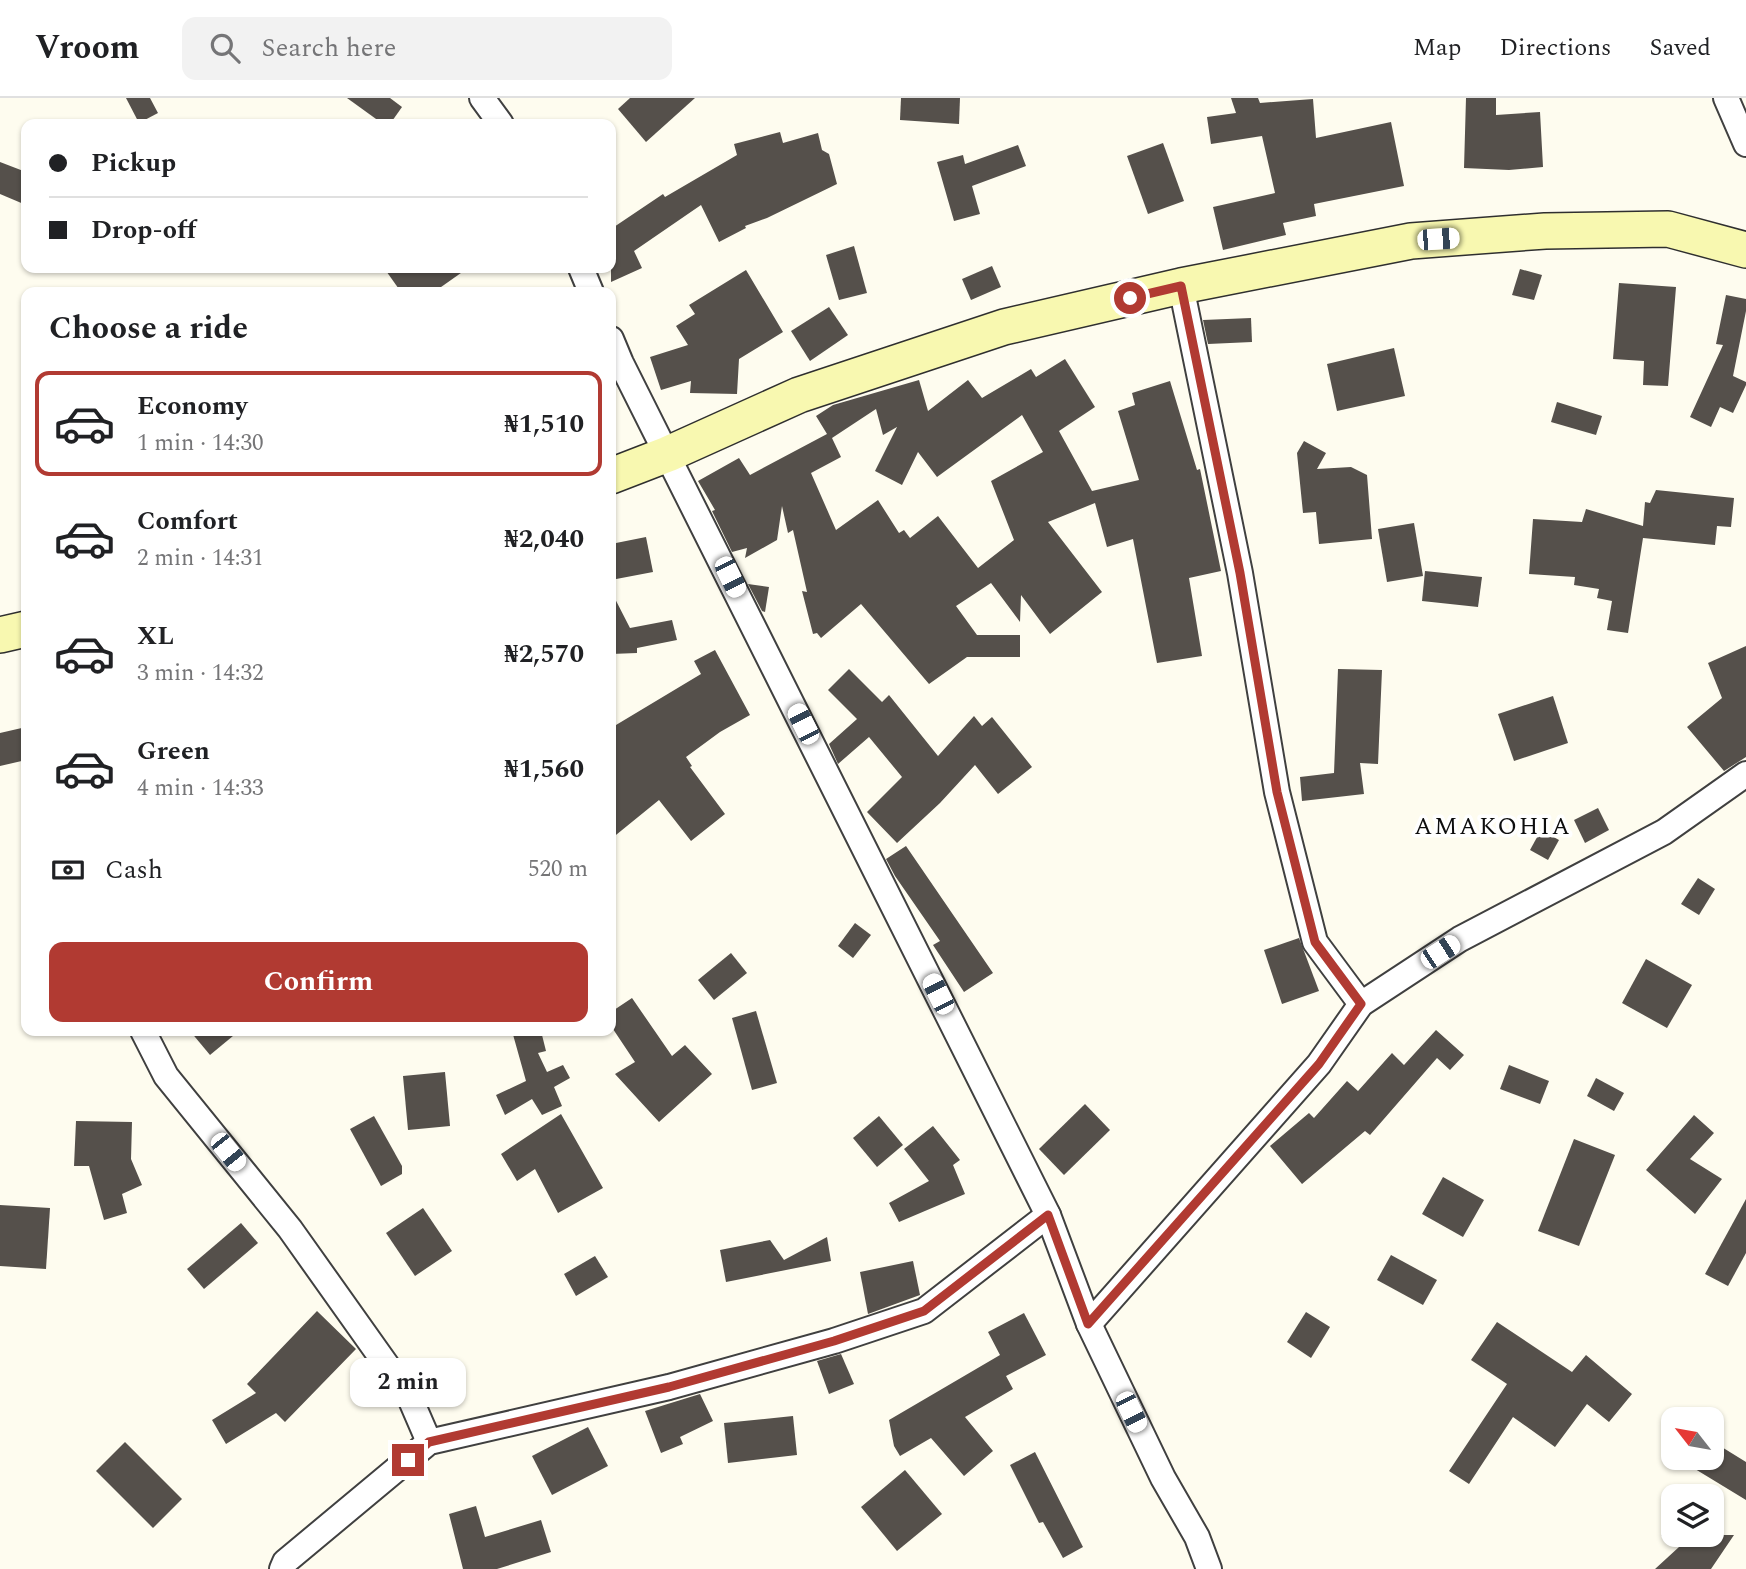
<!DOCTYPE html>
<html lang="en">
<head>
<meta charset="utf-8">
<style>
  :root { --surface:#fff; --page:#f2f2f2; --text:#202124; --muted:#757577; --line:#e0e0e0; --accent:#b13a32 }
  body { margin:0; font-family:Spectral,serif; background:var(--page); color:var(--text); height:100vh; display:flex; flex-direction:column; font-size:26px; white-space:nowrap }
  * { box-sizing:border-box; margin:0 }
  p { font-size:23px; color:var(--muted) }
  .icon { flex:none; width:38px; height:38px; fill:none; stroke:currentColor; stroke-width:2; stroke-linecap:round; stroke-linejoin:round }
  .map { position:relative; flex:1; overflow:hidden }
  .panel { position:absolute; left:21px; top:189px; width:595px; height:749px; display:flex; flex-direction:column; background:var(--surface); border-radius:14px; box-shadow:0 2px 5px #0004 }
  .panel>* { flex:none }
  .hud { position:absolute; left:21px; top:21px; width:595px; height:154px; border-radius:14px; box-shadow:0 2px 5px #0004; display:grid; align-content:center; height:154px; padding:0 28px; background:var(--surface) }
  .needle { width:46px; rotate:301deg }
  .controls { position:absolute; left:1661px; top:1309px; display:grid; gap:14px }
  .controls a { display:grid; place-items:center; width:63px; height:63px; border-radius:14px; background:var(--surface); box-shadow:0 2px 5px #0004; font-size:35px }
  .end { position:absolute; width:32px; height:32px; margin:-16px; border:9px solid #b13a32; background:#fff; box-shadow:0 0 0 4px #fff }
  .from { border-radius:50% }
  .bubble { position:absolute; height:49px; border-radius:14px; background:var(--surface); box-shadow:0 2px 5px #0004; font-size:23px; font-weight:700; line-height:49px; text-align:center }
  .car { position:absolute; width:21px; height:42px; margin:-21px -10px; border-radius:9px; box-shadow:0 0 5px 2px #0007; background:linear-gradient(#fff 24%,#345 0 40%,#fff 0 76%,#345 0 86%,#fff 0) }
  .hud b { display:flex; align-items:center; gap:24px; height:66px; font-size:26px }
  .hud b+b { border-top:2px solid var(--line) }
  .hud i { width:18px; height:18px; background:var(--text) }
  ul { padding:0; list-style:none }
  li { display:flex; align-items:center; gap:21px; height:105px; margin:0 14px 10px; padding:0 14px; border:4px solid transparent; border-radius:14px }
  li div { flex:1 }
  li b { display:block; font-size:26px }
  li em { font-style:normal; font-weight:700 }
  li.current { border-color:var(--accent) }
  li>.icon { width:63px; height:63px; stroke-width:1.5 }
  h2 { padding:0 28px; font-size:32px; line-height:84px }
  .pay { display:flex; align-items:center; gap:18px; height:77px; padding:0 28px; font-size:26px }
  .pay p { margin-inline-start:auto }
  .button { display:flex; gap:14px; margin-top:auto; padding:14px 28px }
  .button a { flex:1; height:80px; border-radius:14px; background:var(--accent); color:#fff; font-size:28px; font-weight:700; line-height:80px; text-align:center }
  header { display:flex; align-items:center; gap:42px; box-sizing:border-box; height:98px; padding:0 35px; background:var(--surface); border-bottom:2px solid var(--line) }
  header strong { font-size:33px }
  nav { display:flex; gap:38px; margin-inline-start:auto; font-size:24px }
  .search { width:490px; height:63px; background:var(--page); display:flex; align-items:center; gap:18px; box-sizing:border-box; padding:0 24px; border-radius:14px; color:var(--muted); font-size:26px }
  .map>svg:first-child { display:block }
  .building { fill:#55504b; fill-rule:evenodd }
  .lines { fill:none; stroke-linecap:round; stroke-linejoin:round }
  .street-casing { stroke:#404040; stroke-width:28 }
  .secondary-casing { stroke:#2f2f2f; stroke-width:38 }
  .street { stroke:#fff; stroke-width:24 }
  .secondary { stroke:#f8f8b0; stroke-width:35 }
  .route { stroke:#b13a32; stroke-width:9 }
  .labels { text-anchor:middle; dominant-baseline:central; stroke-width:7; stroke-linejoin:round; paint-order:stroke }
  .quarter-label { font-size:24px; letter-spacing:2px; fill:#0d0d0d; stroke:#fff }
</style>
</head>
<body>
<header>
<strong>Vroom</strong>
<div class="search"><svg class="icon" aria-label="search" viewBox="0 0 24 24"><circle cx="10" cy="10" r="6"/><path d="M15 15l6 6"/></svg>Search here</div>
<nav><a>Map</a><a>Directions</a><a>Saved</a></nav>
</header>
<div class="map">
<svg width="1746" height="1471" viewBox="0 0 1746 1471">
  <rect width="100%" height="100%" fill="#fefcef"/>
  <g class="building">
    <path d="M126,0H150L158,15L139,25Z"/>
    <path d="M347,0H390L402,9L390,26H383Z"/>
    <path d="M630,0H695L646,44L618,11Z"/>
    <path d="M901,0H960L959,26L900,22Z"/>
    <path d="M1231,0H1258L1260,5L1313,1L1316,40L1391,24L1404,88L1314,106L1316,118L1283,125L1286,137L1223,152L1213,109L1275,95L1262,38L1211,46L1207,19L1236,15Z"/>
    <path d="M1466,0H1496V17L1540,14L1543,69L1509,72L1464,70Z"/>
    <path d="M780,34L783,45L818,35L822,52L829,56L837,86L767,120L745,128L746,130L719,144L701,107L634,153L642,170L611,184V131L663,96L665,99L737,57L734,46Z"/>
    <path d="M1163,45L1184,103L1148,116L1127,58Z"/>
    <path d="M1018,47L1026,68L972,88L980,116L954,123L937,64L963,57L965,66Z"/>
    <path d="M0,64L26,74V107L0,96Z"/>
    <path d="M854,148L867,195L839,202L826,157Z"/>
    <path d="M992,168L1001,189L971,202L962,181Z"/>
    <path d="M384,170H468L434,194H401Z"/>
    <path d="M1520,171L1542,177L1534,202L1512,197Z"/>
    <path d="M746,172L783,234L739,261L737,296L690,295L691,283L661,292L650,259L688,247L676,228L695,216L689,207Z"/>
    <path d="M1619,185L1676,189L1668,288L1643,287L1644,263L1613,261Z"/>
    <path d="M1726,197L1746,201V213L1733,278L1746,284V287L1733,315L1720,309L1711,329L1690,319L1723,247L1716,246Z"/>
    <path d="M829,209L848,237L810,263L791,233Z"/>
    <path d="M1251,220L1252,244L1208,246L1203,222Z"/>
    <path d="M1394,250L1405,298L1337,313L1327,266Z"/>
    <path d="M1065,261L1095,309L1059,333L1092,393L1139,382L1118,313L1135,307L1132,295L1170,283L1197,372L1200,371L1221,473L1189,480L1202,558L1157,565L1133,441L1107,449L1095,405L1048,424L1102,494L1050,536L1021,497L1020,524L991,485L956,508L977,537H1020V559H967L929,586L861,506L821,540L817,535L813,536L802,493L807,494L793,432L788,435L782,408L777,442L745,460L747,450L732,454L712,413L715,412L698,383L739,360L750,377L827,336L816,318L833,307L919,282L928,313L968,282L982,300L1031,271L1036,279ZM876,311L883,337L897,329L875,373L902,387L918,354L937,379L1022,317L1043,354L991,383L1014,442L978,470L938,418L910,440L904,432L899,435L878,402L836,432L811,375L841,359L832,340Z"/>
    <path d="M1557,304L1602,318L1596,337L1551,324Z"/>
    <path d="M1304,343L1326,355L1317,371L1351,369L1367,377L1372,441L1319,446L1316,414L1303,415L1297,355Z"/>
    <path d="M1656,392L1734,400L1731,429L1717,428L1715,447L1643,440L1628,535L1607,532L1612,503L1597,500L1599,491L1574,487L1575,479L1529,476L1533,421L1582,424L1586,411L1643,428L1645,404L1650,405Z"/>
    <path d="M1414,425L1423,478L1387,484L1378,431Z"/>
    <path d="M646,439L653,474L611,482V446Z"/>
    <path d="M1425,473L1482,479L1478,509L1422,503Z"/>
    <path d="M748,486L769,489L765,514L762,513Z"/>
    <path d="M611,493L630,530L672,522L677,542L637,550V555L611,556Z"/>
    <path d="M1746,548V659L1724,673L1687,629L1722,600L1708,565Z"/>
    <path d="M715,552L750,617L720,634L686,659L692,668L690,669L725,716L691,743L659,702L611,741V630L701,576L694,563Z"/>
    <path d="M849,571L882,604L889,597L938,658L974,618L982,628L992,619L1032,669L998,696L975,667L940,705L897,745L867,714L902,679L869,639L838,666L829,646L857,621L828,592Z"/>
    <path d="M1338,571L1382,572L1378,666L1360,665L1364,696L1302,703L1300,679L1334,675Z"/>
    <path d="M1553,598L1568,645L1514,663L1498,616Z"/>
    <path d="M26,629V662L0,668V635Z"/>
    <path d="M1598,710L1609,732L1585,745L1574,722Z"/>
    <path d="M1541,732L1559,742L1548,762L1530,752Z"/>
    <path d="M906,748L993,875L964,894L933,847L940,843L895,778L886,761Z"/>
    <path d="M1698,780L1715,791L1699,817L1681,806Z"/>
    <path d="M855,825L871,837L853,860L838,848Z"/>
    <path d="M1299,840L1319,893L1282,906L1264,852Z"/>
    <path d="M731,855L747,875L714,902L698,882Z"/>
    <path d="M1646,861L1692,887L1667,930L1622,905Z"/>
    <path d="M632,900L672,958L685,947L712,976L659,1024L615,976L635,964L611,928V914Z"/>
    <path d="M756,913L777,985L752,992L732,920Z"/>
    <path d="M1436,932L1464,957L1450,972L1437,960L1370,1037L1365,1033L1302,1086L1270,1048L1309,1015L1314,1020L1347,983L1358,993L1392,955L1404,967Z"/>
    <path d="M190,933H239L210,957Z"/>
    <path d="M512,933H541L546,953L538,955L547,974L563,967L570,980L554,989L562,1008L542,1017L532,1001L505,1017L496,997L526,983Z"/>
    <path d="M1509,967L1549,983L1540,1006L1500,991Z"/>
    <path d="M445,974L450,1028L408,1032L403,978Z"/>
    <path d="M1596,980L1624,995L1614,1013L1587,998Z"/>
    <path d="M1085,1006L1110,1032L1064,1077L1039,1051Z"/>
    <path d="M561,1016L603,1090L558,1115L535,1071L517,1083L501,1056Z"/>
    <path d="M1694,1017L1714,1035L1690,1061L1722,1081L1695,1116L1646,1072Z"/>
    <path d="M374,1018L402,1068V1076L381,1088L350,1031Z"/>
    <path d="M879,1018L903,1047L877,1069L853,1040Z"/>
    <path d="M76,1023L132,1024L131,1061L142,1087L122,1096L127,1115L104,1122L89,1068H74Z"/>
    <path d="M933,1028L960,1062L953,1067L965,1096L899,1124L889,1105L929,1083L904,1051Z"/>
    <path d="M1574,1041L1615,1057L1579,1148L1538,1133Z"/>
    <path d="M1443,1079L1484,1102L1463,1139L1422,1116Z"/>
    <path d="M1746,1101V1155L1728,1188L1705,1176Z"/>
    <path d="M0,1107L50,1110L46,1171L0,1168Z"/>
    <path d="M423,1110L452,1153L415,1178L386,1135Z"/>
    <path d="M241,1125L258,1145L204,1191L187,1171Z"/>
    <path d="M827,1139L831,1163L726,1184L720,1152L770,1142L784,1162Z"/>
    <path d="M1391,1157L1437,1182L1423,1207L1377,1182Z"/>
    <path d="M595,1158L608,1179L576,1198L564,1176Z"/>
    <path d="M913,1163L920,1197L868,1216L860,1174Z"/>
    <path d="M317,1213L356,1251L285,1324L276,1315L226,1346L212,1322L256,1295L247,1286Z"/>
    <path d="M1306,1214L1330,1229L1311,1260L1287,1244Z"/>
    <path d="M1024,1215L1046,1257L1006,1278L1013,1291L965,1319L993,1353L964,1378L931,1340L900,1358L894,1348L889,1322L1000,1257L988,1234Z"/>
    <path d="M1497,1224L1572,1274L1586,1257L1632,1296L1609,1324L1587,1306L1555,1349L1513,1319L1469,1386L1449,1373L1507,1286L1471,1262Z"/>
    <path d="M841,1256L854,1286L829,1296L817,1263Z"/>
    <path d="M700,1296L713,1323L680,1339L683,1346L661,1355L645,1313Z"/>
    <path d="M793,1318L797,1357L728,1365L724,1325Z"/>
    <path d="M588,1329L608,1368L552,1397L532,1358Z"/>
    <path d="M1712,1343L1746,1364V1402L1677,1360H1712Z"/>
    <path d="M125,1344L182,1401L153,1430L96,1373Z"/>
    <path d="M1035,1354L1083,1449L1063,1460L1043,1424L1039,1425L1010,1367Z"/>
    <path d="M905,1372L942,1416L897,1453L861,1409Z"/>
    <path d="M476,1408L485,1439L541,1422L551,1454L497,1471H463L449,1416Z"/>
    <path d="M1661,1437H1734L1711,1471H1655L1679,1449Z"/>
  </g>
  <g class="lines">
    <defs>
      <g id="street">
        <path d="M482,0L501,26"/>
        <path d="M1726,0L1746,46"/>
        <path d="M581,170L591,194"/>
        <path d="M1181,188L1240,475L1277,694L1315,844L1361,906"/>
        <path d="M611,241L621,265L1048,1117L1089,1226L1163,1380L1197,1439L1209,1471"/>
        <path d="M143,933L166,978L290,1131L410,1300L429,1344"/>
        <path d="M1089,1226L1319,966L1361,906L1460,841L1664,734L1746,676"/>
        <path d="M282,1471L285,1464L429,1344L669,1289L834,1243L924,1213L1048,1117"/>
      </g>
      <g id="secondary">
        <path d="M611,378L668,356L799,297L1004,229L1181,188L1411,143L1545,133L1668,131L1746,152"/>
        <path d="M0,537L26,531"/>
      </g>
    </defs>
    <use href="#street" class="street-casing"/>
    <use href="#secondary" class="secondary-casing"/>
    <use href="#street" class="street"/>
    <use href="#secondary" class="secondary"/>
  </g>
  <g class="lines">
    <path class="route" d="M408,1362L429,1344L669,1289L834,1243L924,1213L1048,1117L1088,1226L1319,966L1361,906L1315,844L1277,694L1240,475L1181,188L1130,200"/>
  </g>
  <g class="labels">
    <g class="quarter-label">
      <text x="1493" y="729">AMAKOHIA</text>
    </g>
  </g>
</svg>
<div class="controls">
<a><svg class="needle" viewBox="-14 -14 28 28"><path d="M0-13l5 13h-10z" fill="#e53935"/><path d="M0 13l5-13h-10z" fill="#757577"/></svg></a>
<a><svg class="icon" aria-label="layers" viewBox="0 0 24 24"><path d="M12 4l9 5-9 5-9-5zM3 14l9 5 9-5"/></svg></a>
</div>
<i class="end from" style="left:1130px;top:200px"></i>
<i class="end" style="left:408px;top:1362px"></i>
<div class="bubble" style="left:350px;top:1260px;width:116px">2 min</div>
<i class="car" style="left:1438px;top:141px;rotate:86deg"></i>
<i class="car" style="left:730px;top:479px;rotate:154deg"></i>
<i class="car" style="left:803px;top:626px;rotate:333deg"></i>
<i class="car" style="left:1440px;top:854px;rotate:57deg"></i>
<i class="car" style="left:938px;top:896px;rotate:333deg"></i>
<i class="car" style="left:228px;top:1054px;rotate:141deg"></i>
<i class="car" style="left:1131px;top:1314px;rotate:154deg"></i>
<div class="hud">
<b><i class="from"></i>Pickup</b>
<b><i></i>Drop-off</b>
</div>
<section class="panel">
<h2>Choose a ride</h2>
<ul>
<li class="current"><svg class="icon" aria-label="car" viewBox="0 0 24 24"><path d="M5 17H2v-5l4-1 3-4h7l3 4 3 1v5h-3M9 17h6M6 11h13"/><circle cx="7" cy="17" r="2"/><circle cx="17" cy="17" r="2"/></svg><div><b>Economy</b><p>1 min · 14:30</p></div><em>₦1,510</em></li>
<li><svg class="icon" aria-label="car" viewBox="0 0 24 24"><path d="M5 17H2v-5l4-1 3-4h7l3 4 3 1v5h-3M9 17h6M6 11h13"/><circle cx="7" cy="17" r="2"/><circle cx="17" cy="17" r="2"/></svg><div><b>Comfort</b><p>2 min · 14:31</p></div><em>₦2,040</em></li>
<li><svg class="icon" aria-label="car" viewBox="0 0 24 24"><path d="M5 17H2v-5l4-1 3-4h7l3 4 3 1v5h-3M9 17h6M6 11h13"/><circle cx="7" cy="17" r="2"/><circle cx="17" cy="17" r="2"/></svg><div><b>XL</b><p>3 min · 14:32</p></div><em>₦2,570</em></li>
<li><svg class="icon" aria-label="car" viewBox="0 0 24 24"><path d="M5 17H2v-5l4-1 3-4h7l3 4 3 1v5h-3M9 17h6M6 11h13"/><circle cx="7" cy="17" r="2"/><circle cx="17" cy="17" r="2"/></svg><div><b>Green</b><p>4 min · 14:33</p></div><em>₦1,560</em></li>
</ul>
<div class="pay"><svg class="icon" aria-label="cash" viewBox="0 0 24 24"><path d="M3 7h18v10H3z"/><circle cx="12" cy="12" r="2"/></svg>Cash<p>520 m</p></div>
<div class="button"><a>Confirm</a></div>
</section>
</div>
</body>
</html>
